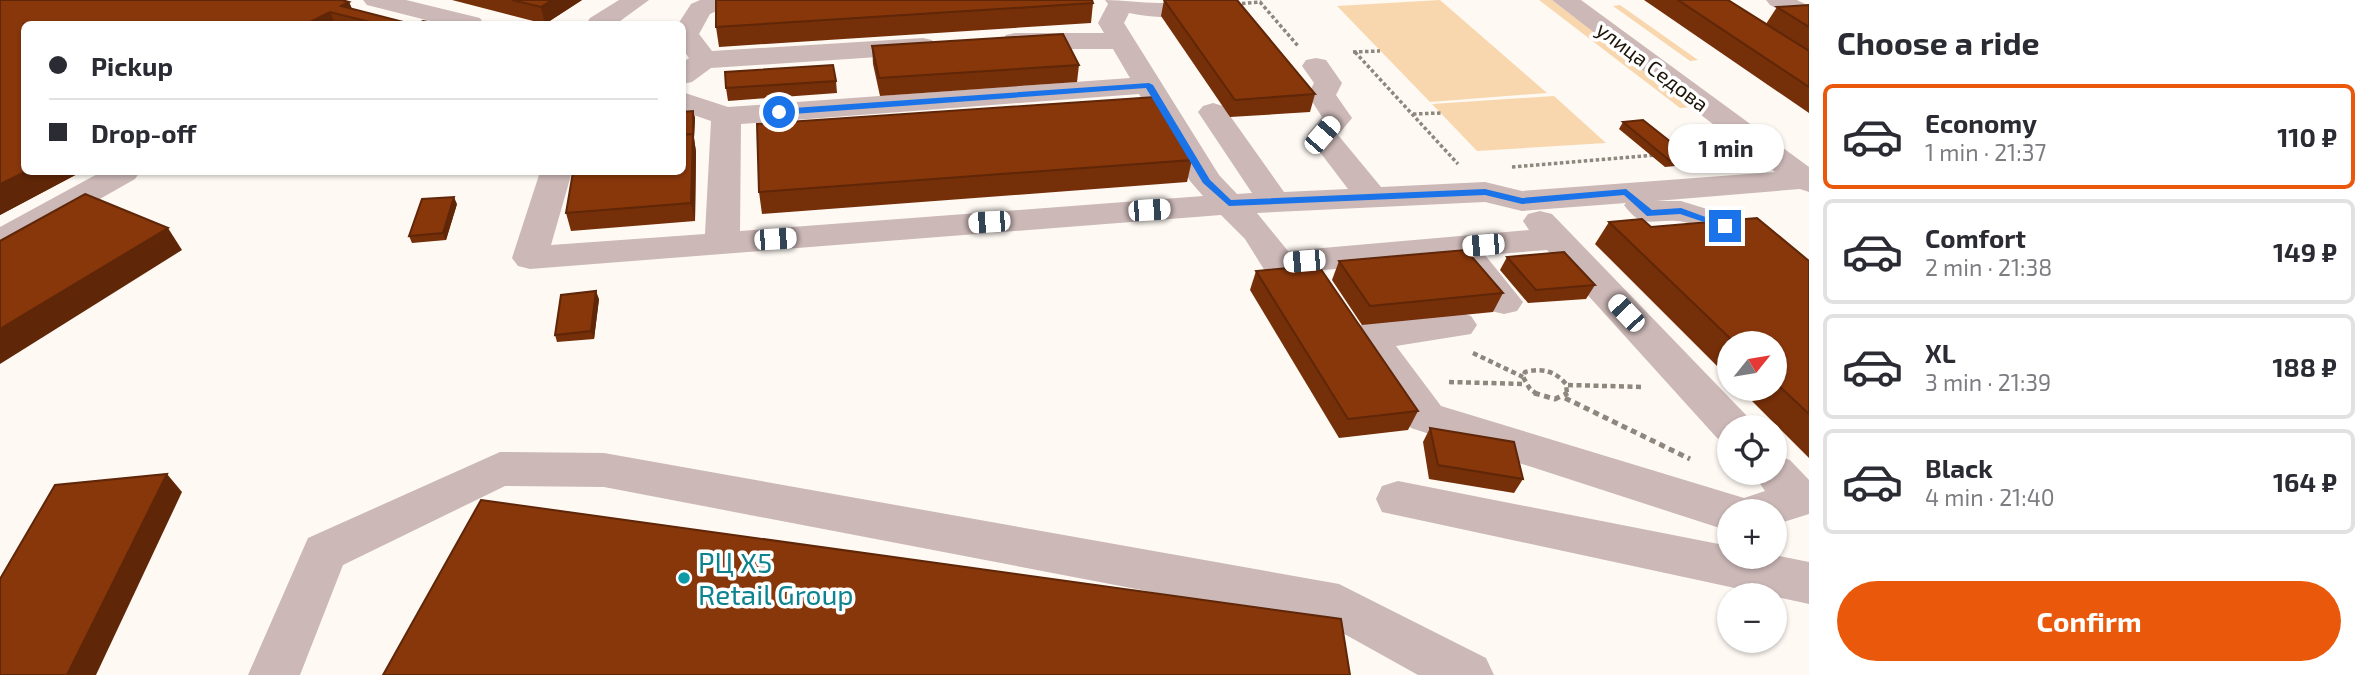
<!DOCTYPE html>
<html lang="en">
<head>
<meta charset="utf-8">
<style>
  :root { --surface:#fff; --page:#f2f2f3; --text:#2b2b33; --muted:#7c7c81; --line:#e1e1e2; --accent:#ea580c }
  body { margin:0; font-family:"Exo 2",sans-serif; background:var(--page); color:var(--text); height:100vh; display:flex; flex-direction:column; font-size:26px; white-space:nowrap }
  * { box-sizing:border-box; margin:0 }
  p { font-size:23px; color:var(--muted) }
  .icon { flex:none; width:38px; height:38px; fill:none; stroke:currentColor; stroke-width:2; stroke-linecap:round; stroke-linejoin:round }
  .map { position:relative; flex:1; overflow:hidden }
  .side { display:flex; flex-direction:column; background:var(--surface); width:560px }
  .side>* { flex:none }
  .guide { position:absolute; left:21px; top:21px; width:665px; height:154px; border-radius:10px; box-shadow:0 2px 5px #0004; display:grid; align-content:center; height:154px; padding:0 28px; background:var(--surface) }
  .needle { width:46px; rotate:60deg }
  .buttons { position:absolute; left:1717px; top:331px; display:grid; gap:14px }
  .buttons a { display:grid; place-items:center; width:70px; height:70px; border-radius:50%; background:var(--surface); box-shadow:0 2px 5px #0004; font-size:35px }
  .end { position:absolute; width:32px; height:32px; margin:-16px; border:9px solid #1a73e8; background:#fff; box-shadow:0 0 0 4px #fff }
  .from { border-radius:50% }
  .bubble { position:absolute; height:49px; border-radius:24px; background:var(--surface); box-shadow:0 2px 5px #0004; font-size:23px; font-weight:700; line-height:49px; text-align:center }
  .car { position:absolute; width:21px; height:42px; margin:-21px -10px; border-radius:9px; box-shadow:0 0 5px 2px #0007; background:linear-gradient(#fff 24%,#345 0 40%,#fff 0 76%,#345 0 86%,#fff 0) }
  .guide b { display:flex; align-items:center; gap:24px; height:66px; font-size:26px }
  .guide b+b { border-top:2px solid var(--line) }
  .guide i { width:18px; height:18px; background:var(--text) }
  ul { padding:0; list-style:none }
  li { display:flex; align-items:center; gap:21px; height:105px; margin:0 14px 10px; padding:0 14px; border:4px solid var(--line); border-radius:10px }
  li div { flex:1 }
  li b { display:block; font-size:26px }
  li em { font-style:normal; font-weight:700 }
  li.selected { border-color:var(--accent) }
  li>.icon { width:63px; height:63px; stroke-width:1.5 }
  h2 { padding:0 28px; font-size:32px; line-height:84px }
  .cta { display:flex; gap:14px; margin-top:auto; padding:14px 28px }
  .cta a { flex:1; height:80px; border-radius:42px; background:var(--accent); color:#fff; font-size:28px; font-weight:700; line-height:80px; text-align:center }
  main { display:flex; flex:1; min-height:0 }
  .map>svg:first-child { display:block }
  .green { fill:#f9d7ae }
  .lines { fill:none; stroke-linecap:round; stroke-linejoin:round }
  .path-far2 { stroke:#8e877e; stroke-width:3.5; stroke-dasharray:3.5 2.5; stroke-linecap:butt }
  .path-far1 { stroke:#8e877e; stroke-width:4.5; stroke-dasharray:5 3.5; stroke-linecap:butt }
  .path { stroke:#8e877e; stroke-width:5; stroke-dasharray:6 4.5; stroke-linecap:butt }
  .minor { fill:#cbb8b7; fill-rule:evenodd }
  .wall { fill:#752f09 }
  .shaded-wall { fill:#5f2608 }
  .building { fill:#88370b; stroke:#5f2608; stroke-width:2 }
  .route { fill:#1a73e8 }
  .culture-dot { fill:#0f9aa8; stroke:#fff; stroke-width:2.5 }
  .labels { text-anchor:middle; dominant-baseline:central; stroke-width:7; stroke-linejoin:round; paint-order:stroke }
  .far-street-label { font-size:21px; fill:#1d1409; stroke:#fff }
  .near-culture-label { font-size:28px; fill:#0d838f; stroke:#fff; text-anchor:start }
</style>
</head>
<body>
<main>
<div class="map">
<svg width="1809" height="675" viewBox="0 0 1809 675">
  <rect width="100%" height="100%" fill="#fef9f3"/>
  <g class="green">
    <path d="M1440,0L1547,93L1430,102L1337,6Z"/>
    <path d="M1539,0H1552L1693,107L1680,108Z"/>
    <path d="M1620,5L1698,60L1690,61L1613,6Z"/>
    <path d="M1554,96L1606,143L1477,151L1432,104Z"/>
  </g>
  <g class="lines">
    <g class="path-far2">
      <path d="M1236,4L1260,2L1298,46"/>
      <path d="M1353,52L1380,51"/>
      <path d="M1355,52L1458,164"/>
      <path d="M1413,114L1441,113"/>
      <path d="M1675,150L1712,148"/>
      <path d="M1512,167L1657,155"/>
    </g>
    <g class="path-far1">
      <path d="M1473,353L1523,377"/>
      <path d="M1449,382L1525,384"/>
      <path d="M1568,385L1644,387"/>
      <path d="M1537,394L1530,389L1523,377L1525,372C1541,368 1554,370 1566,384L1567,394"/>
    </g>
    <g class="path">
      <path d="M1534,393L1555,399L1568,393"/>
      <path d="M1565,398L1690,459"/>
    </g>
    <g class="minor">
      <path d="M363,0H406L480,18L484,24H442L367,5Z"/>
      <path d="M619,0H649L616,24H586L590,18Z"/>
      <path d="M700,0H734L730,5L710,14L699,34L712,51L923,38L932,40L936,46L932,52L923,54L711,68L692,82L682,84V63L689,58L682,48V24H678L691,4Z"/>
      <path d="M1105,0C1123,0 1141,3 1158,3C1172,3 1185,0 1199,3L1203,8L1199,13C1175,19 1153,18 1129,13L1124,23L1219,175L1237,194L1252,193L1198,112L1203,106L1213,103L1223,106L1284,192L1348,189L1307,135L1322,117L1308,95L1314,83L1302,66L1306,60L1316,58L1326,60L1342,83L1336,95L1352,118L1338,135L1381,187L1485,182L1522,191L1775,172L1552,0H1581L1809,167V192L1800,189L1656,201H1681L1759,225L1809,266V297L1796,293C1779,279 1753,250 1734,240C1722,234 1690,222 1677,221C1652,219 1642,230 1624,205L1626,203L1522,211L1485,202L1257,213L1288,251L1529,230L1523,221L1528,214L1540,211L1552,214L1747,416L1753,427H1729V442L1717,438L1547,250L1485,255L1523,302L1517,311L1504,314L1491,311L1450,259L1278,274L1265,271L1245,239L1221,215L530,269L518,266L512,258L540,172H572L551,245L705,234L711,121L682,111V92L728,107L1130,78L1113,49H1015L1006,47L1002,41L1006,35L1015,33H1104L1098,23L1108,4ZM1139,94L1190,181L1203,196L740,231L741,124Z"/>
      <path d="M1766,0H1797L1809,6V25L1770,5Z"/>
      <path d="M101,172H140L135,179L12,249L0,252V227Z"/>
      <path d="M1458,312L1471,316L1477,325L1471,334L1396,346L1441,406L1744,498L1765,491L1752,472H1774V455L1790,460L1809,480V514L1774,525V511H1729V531L1411,428L1349,336L1354,327L1368,323Z"/>
      <path d="M500,452L604,453L1339,584L1486,658L1494,675H1418L1330,626L604,487L505,486L343,565L300,675H248L308,538Z"/>
      <path d="M1398,481L1729,546V556L1774,555L1809,562V604L1382,512L1376,499L1382,486Z"/>
    </g>
  </g>
  <g class="wall">
    <path d="M0,0L349,2L352,9L411,24H24V172H81L0,215Z"/>
    <path d="M452,0H582L545,24Z"/>
    <path d="M1164,0L1315,94L1310,112L1230,117L1161,16Z"/>
    <path d="M1644,0H1728L1766,24L1777,7L1809,5V113Z"/>
    <path d="M1093,3L1091,23L719,47L716,27Z"/>
    <path d="M872,46L1079,65L1077,82L880,96L873,64Z"/>
    <path d="M836,81L837,93L728,101L726,88Z"/>
    <path d="M693,111L695,118L694,138L696,152L695,221L571,231L566,213L682,172Z"/>
    <path d="M1623,122L1691,158L1686,165L1665,167L1619,129Z"/>
    <path d="M1192,160L1187,182L762,214L759,192Z"/>
    <path d="M457,204L446,240L412,243L409,236Z"/>
    <path d="M1609,222L1651,227L1809,261V458L1739,388H1774V343H1729V378L1595,244Z"/>
    <path d="M1507,257L1595,285L1586,299L1528,303L1500,270Z"/>
    <path d="M1339,261L1503,293L1493,312L1362,325L1332,280Z"/>
    <path d="M1256,271L1418,411L1408,430L1339,438L1250,290Z"/>
    <path d="M599,299L594,339L557,342L555,335Z"/>
    <path d="M1430,428L1523,479L1514,493L1429,479L1423,442Z"/>
  </g>
  <g class="shaded-wall">
    <path d="M552,0H582L545,24L541,7Z"/>
    <path d="M349,2L356,19L341,6Z"/>
    <path d="M330,12L335,24H306Z"/>
    <path d="M693,111L695,118L694,138L696,152L695,221L691,203Z"/>
    <path d="M25,172H81L0,215V184Z"/>
    <path d="M454,197L457,204L446,240L443,233Z"/>
    <path d="M168,228L182,250L0,364V329Z"/>
    <path d="M596,291L599,299L594,339L591,331Z"/>
    <path d="M167,474L182,492L96,675H67Z"/>
  </g>
  <g class="building">
    <path d="M0,0H342L349,2L341,6L411,24H378L330,12L306,24H24L25,172L0,184Z"/>
    <path d="M512,0H552L541,7Z"/>
    <path d="M716,0H1092L1093,3L716,27Z"/>
    <path d="M1164,0H1237L1315,94L1235,100Z"/>
    <path d="M1678,0H1728L1809,51V87Z"/>
    <path d="M1809,5V27L1777,7Z"/>
    <path d="M423,21L438,24H417Z"/>
    <path d="M1063,34L1079,65L879,78L872,46Z"/>
    <path d="M833,65L836,81L726,88L725,72Z"/>
    <path d="M1155,97L1192,160L759,192L757,124Z"/>
    <path d="M693,111V134L682,135V112Z"/>
    <path d="M1643,120L1691,158L1669,160L1623,122Z"/>
    <path d="M693,134L691,203L566,213L573,172H682V135Z"/>
    <path d="M85,194L168,228L0,329V241Z"/>
    <path d="M454,197L443,233L409,236L422,199Z"/>
    <path d="M1757,218L1809,261V414L1774,381V343H1735L1609,222L1642,219L1651,227Z"/>
    <path d="M1466,250L1503,293L1370,306L1339,261Z"/>
    <path d="M1564,252L1595,285L1536,290L1507,257Z"/>
    <path d="M1318,265L1418,411L1348,419L1256,271Z"/>
    <path d="M596,291L591,331L555,335L561,295Z"/>
    <path d="M1430,428L1514,442L1523,479L1438,465Z"/>
    <path d="M167,474L67,675H0V579L55,485Z"/>
    <path d="M481,500L1341,619L1350,675H383Z"/>
  </g>
  <path class="route" d="M1149,83L1153,85L1210,180L1231,200L1485,189L1522,198L1626,189L1652,210L1681,208L1730,226L1725,229L1680,214L1647,216L1624,195L1522,204L1485,195L1229,206L1203,183L1146,88L779,115L774,112L779,109Z"/>
  <circle class="culture-dot" cx="684" cy="578" r="7"/>
  <g class="labels">
    <g class="far-street-label">
      <text transform="translate(1653 66) rotate(37)">улица Седова</text>
    </g>
    <g class="near-culture-label">
      <text x="698" y="562">РЦ X5<tspan x="698" dy="32">Retail Group</tspan></text>
    </g>
  </g>
</svg>
<div class="buttons">
<a><svg class="needle" viewBox="-14 -14 28 28"><path d="M0-13l5 13h-10z" fill="#e53935"/><path d="M0 13l5-13h-10z" fill="#7c7c81"/></svg></a>
<a><svg class="icon" aria-label="locate" viewBox="0 0 24 24"><circle cx="12" cy="12" r="6"/><path d="M12 2v4M12 18v4M2 12h4M18 12h4"/></svg></a>
<a>+</a>
<a>−</a>
</div>
<i class="end from" style="left:779px;top:112px"></i>
<i class="end" style="left:1725px;top:226px"></i>
<div class="bubble" style="left:1668px;top:124px;width:116px">1 min</div>
<i class="car" style="left:1322px;top:135px;rotate:41deg"></i>
<i class="car" style="left:1149px;top:210px;rotate:86deg"></i>
<i class="car" style="left:989px;top:222px;rotate:266deg"></i>
<i class="car" style="left:775px;top:239px;rotate:86deg"></i>
<i class="car" style="left:1483px;top:245px;rotate:265deg"></i>
<i class="car" style="left:1304px;top:261px;rotate:265deg"></i>
<i class="car" style="left:1626px;top:313px;rotate:317deg"></i>
<div class="guide">
<b><i class="from"></i>Pickup</b>
<b><i></i>Drop-off</b>
</div>
</div>
<section class="side">
<h2>Choose a ride</h2>
<ul>
<li class="selected"><svg class="icon" aria-label="car" viewBox="0 0 24 24"><path d="M5 17H2v-5l4-1 3-4h7l3 4 3 1v5h-3M9 17h6M6 11h13"/><circle cx="7" cy="17" r="2"/><circle cx="17" cy="17" r="2"/></svg><div><b>Economy</b><p>1 min · 21:37</p></div><em>110 ₽</em></li>
<li><svg class="icon" aria-label="car" viewBox="0 0 24 24"><path d="M5 17H2v-5l4-1 3-4h7l3 4 3 1v5h-3M9 17h6M6 11h13"/><circle cx="7" cy="17" r="2"/><circle cx="17" cy="17" r="2"/></svg><div><b>Comfort</b><p>2 min · 21:38</p></div><em>149 ₽</em></li>
<li><svg class="icon" aria-label="car" viewBox="0 0 24 24"><path d="M5 17H2v-5l4-1 3-4h7l3 4 3 1v5h-3M9 17h6M6 11h13"/><circle cx="7" cy="17" r="2"/><circle cx="17" cy="17" r="2"/></svg><div><b>XL</b><p>3 min · 21:39</p></div><em>188 ₽</em></li>
<li><svg class="icon" aria-label="car" viewBox="0 0 24 24"><path d="M5 17H2v-5l4-1 3-4h7l3 4 3 1v5h-3M9 17h6M6 11h13"/><circle cx="7" cy="17" r="2"/><circle cx="17" cy="17" r="2"/></svg><div><b>Black</b><p>4 min · 21:40</p></div><em>164 ₽</em></li>
</ul>
<div class="cta"><a>Confirm</a></div>
</section>
</main>
</body>
</html>
